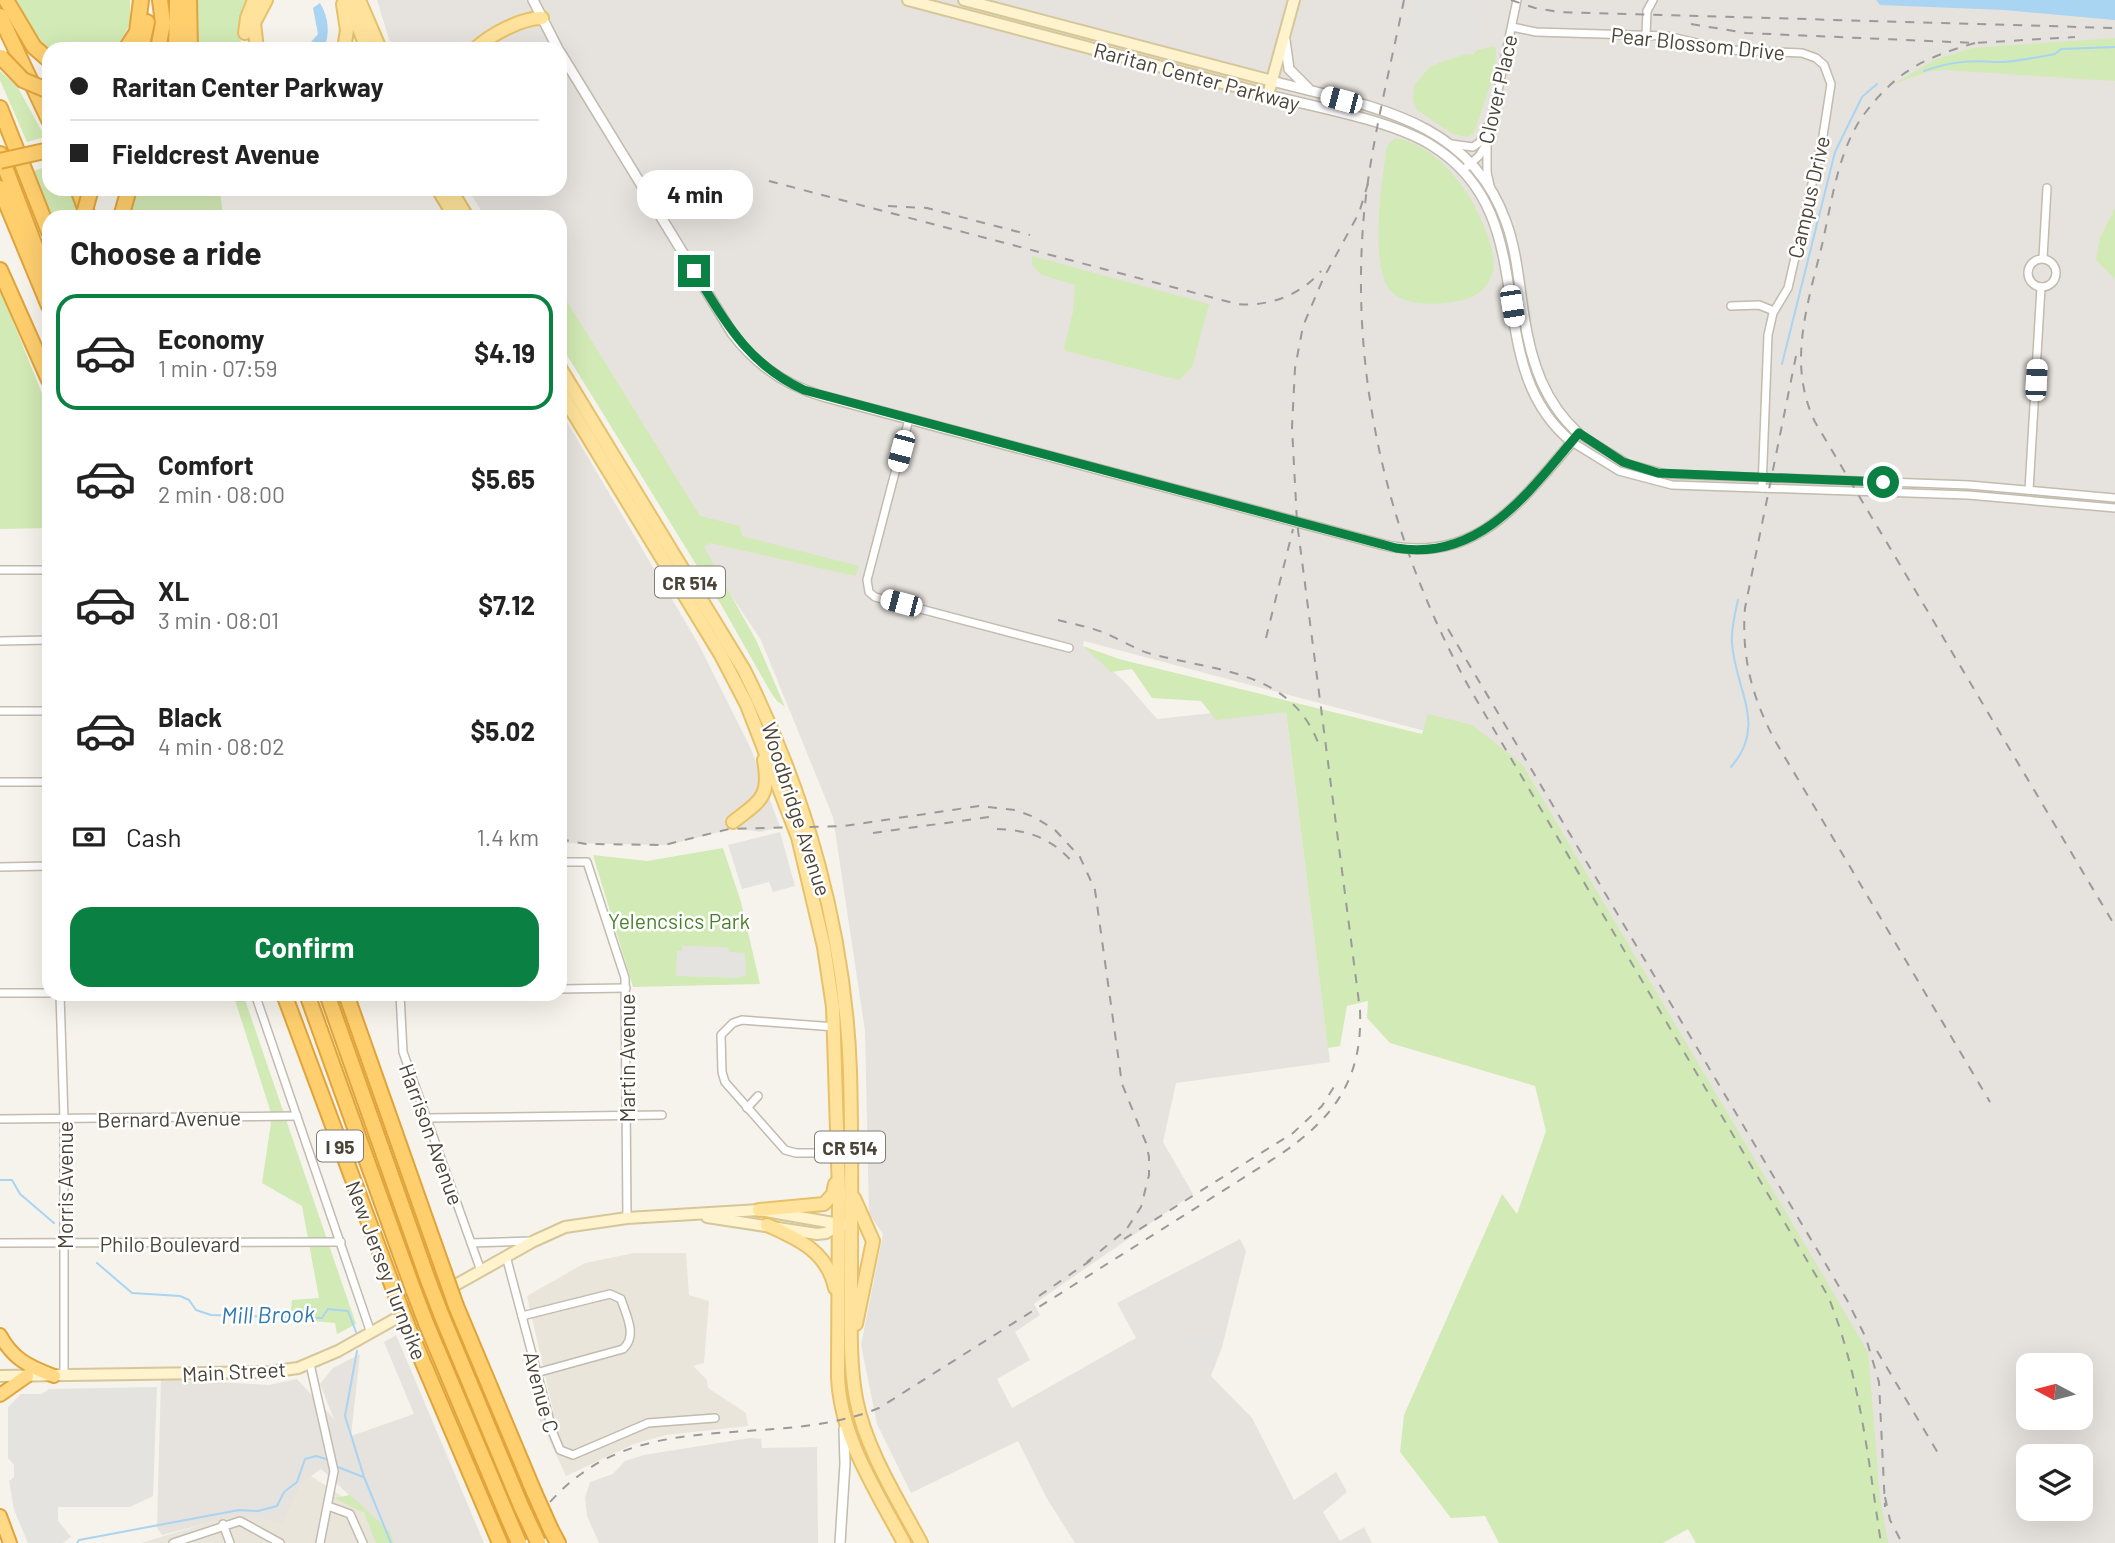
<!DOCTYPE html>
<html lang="en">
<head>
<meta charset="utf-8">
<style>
  :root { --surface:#fff; --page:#f6f6f6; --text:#222; --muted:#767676; --line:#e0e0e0; --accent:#0b8043 }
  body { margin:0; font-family:Barlow,sans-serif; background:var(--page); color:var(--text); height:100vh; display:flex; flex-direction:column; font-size:26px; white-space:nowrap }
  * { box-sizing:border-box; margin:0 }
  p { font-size:23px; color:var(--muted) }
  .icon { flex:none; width:38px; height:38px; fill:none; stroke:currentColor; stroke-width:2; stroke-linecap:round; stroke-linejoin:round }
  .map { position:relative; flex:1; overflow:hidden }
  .panel { position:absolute; left:42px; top:210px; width:525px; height:791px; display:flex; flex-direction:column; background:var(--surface); border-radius:21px; box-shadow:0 7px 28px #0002 }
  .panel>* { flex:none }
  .banner { position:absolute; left:42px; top:42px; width:525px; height:154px; border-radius:21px; box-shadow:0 7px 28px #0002; display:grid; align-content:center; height:154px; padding:0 28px; background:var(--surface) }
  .needle { width:46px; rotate:277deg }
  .tools { position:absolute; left:2016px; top:1353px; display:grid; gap:14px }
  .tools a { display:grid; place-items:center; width:77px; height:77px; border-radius:14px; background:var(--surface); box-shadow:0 7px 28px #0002; font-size:35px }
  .end { position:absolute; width:32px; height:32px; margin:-16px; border:9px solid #0b8043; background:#fff; box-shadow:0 0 0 4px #fff }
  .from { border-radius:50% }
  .bubble { position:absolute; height:49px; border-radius:21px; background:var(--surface); box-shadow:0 7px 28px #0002; font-size:23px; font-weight:700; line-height:49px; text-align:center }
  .car { position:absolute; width:21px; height:42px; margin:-21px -10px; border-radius:9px; box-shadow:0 0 5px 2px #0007; background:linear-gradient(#fff 24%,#345 0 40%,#fff 0 76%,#345 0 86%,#fff 0) }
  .banner b { display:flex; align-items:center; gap:24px; height:66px; font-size:26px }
  .banner b+b { border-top:2px solid var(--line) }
  .banner i { width:18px; height:18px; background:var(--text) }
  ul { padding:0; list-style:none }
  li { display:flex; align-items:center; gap:21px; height:116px; margin:0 14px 10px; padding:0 14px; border:4px solid transparent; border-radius:21px }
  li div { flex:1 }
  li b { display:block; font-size:26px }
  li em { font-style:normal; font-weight:700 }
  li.on { border-color:var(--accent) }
  li>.icon { width:63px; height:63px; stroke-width:1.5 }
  h2 { padding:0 28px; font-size:32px; line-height:84px }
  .pay { display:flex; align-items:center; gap:18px; height:77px; padding:0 28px; font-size:26px }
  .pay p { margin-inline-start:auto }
  .cta { display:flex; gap:14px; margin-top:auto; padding:14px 28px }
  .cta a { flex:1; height:80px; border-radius:21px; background:var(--accent); color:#fff; font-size:28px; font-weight:700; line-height:80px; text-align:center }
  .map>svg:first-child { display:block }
  .residential { fill:#eae5da }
  .industrial { fill:#e6e2dd; fill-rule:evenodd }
  .green { fill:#d2eab5 }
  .parking { fill:#e5e3e0 }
  .water { fill:#a9d4f2 }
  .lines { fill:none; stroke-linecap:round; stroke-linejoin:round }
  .stream { stroke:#a9d4f2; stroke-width:2 }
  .minor-casing { stroke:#c2bbae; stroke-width:10 }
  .tertiary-casing { stroke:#c2bbae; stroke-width:12 }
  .secondary-casing { stroke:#d6c79b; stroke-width:14 }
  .primary-casing { stroke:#e6c16a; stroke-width:16 }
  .trunk-casing { stroke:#e0a43c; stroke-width:16 }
  .motorway-casing { stroke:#e0a43c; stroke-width:18 }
  .minor { stroke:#fff; stroke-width:7 }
  .tertiary { stroke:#fff; stroke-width:9 }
  .secondary { stroke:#fff3cd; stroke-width:10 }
  .primary { stroke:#ffe39c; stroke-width:12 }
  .trunk { stroke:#ffd985; stroke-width:12 }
  .motorway { stroke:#ffcf6e; stroke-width:14 }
  .rail { stroke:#9a9a9a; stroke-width:2; stroke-dasharray:9 9; stroke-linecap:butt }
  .motorway-bridge-casing { stroke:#e0a43c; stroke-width:18; stroke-linecap:butt }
  .motorway-bridge { stroke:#ffcf6e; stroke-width:14 }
  .route { stroke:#0b8043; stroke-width:9 }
  .labels { text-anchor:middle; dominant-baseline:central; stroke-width:5; stroke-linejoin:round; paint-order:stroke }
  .shield { fill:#fff; stroke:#817c74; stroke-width:2 }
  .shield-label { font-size:19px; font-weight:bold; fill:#4b4439 }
  .street-label { font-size:21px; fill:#4b4439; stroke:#fff }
  .park-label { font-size:21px; fill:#4a7f2a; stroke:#fff }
  .water-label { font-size:23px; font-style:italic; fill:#2e7ab2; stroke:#fff }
</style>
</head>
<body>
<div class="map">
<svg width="2115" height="1543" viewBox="0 0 2115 1543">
  <rect width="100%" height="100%" fill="#f6f3ec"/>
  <g class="residential">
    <path d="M634,1253H686L689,1295L709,1301L704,1363L693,1366L707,1380L708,1388L746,1413L748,1426L666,1435L634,1444L566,1476L539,1418L553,1410L527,1296L585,1263Z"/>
    <path d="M305,1472L355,1505L375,1526L381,1543H141L240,1513Z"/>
  </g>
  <g class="industrial">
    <path d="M377,0H2115V1543H1871L1493,749L1084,641L1083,646L1123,680L1157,719L1285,705L1330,1062L1176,1083L1163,1142L1193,1194L1034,1304L1040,1315L1015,1332L1030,1360L997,1379L1012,1408L1136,1338L1117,1303L1240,1239L1246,1251L1222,1347L1211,1376L1252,1418L1294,1500L1336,1472L1347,1492L1323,1512L1340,1541L1364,1527L1372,1543H1075L1046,1497L1018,1441L911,1493L877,1424L861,1345L883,1234L869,1214L865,1031L833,817L761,640L560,340V217H485L468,189H560V49H392ZM2028,1365H2081V1418H2028ZM2028,1456H2081V1508H2028Z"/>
    <path d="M560,410L699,645L751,749L780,827L760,832L735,828L668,845L560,843Z"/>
    <path d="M396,1335L484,1543H394L389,1532L321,1469L301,1483L282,1523L237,1515L162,1535L157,1528L161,1379L269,1385L297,1379L334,1419L320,1384L333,1368L360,1354L351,1436L414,1414L384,1342Z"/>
    <path d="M750,1438L761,1439L762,1448L817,1447L818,1543H599L587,1516L585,1498L590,1482L613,1474L625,1461L644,1455Z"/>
  </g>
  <g class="green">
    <path d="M17,0H130V24L116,49H49V53L31,29Z"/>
    <path d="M195,0H248C239,16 239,31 242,49H197Z"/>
    <path d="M2115,38V81L1944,70L1926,72L1894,84L1934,60L1972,48Z"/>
    <path d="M1492,46L1496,48L1495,71L1474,133L1467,137L1453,134L1417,110L1413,100L1414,86L1429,68L1438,63Z"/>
    <path d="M0,71L17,86L45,137L27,142L0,80Z"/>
    <path d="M1396,138C1443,148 1475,197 1489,240C1493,253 1497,267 1489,281C1480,298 1462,301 1444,303C1426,305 1401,304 1389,289C1370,262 1382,184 1386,152L1388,144Z"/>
    <path d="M49,166V189H69L78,211V217H52L33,171Z"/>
    <path d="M137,189H220L223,217H128Z"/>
    <path d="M2115,208V279L2096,260L2100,238Z"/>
    <path d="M1032,256L1209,304L1192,367L1179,380L1066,351L1064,348L1073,312L1075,285L1042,275L1032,265Z"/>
    <path d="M0,289L49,411V528L0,529Z"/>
    <path d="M560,290L700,516L740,526L742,536L859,566L855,576L710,543L704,547L756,640L785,707L777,701L770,691L723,608L560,344Z"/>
    <path d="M1083,646L1119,659L1422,734L1428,714L1472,725L1522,764L1868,1352L1880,1498L1888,1543H1696L1688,1529L1663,1543H1499L1485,1516L1451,1518L1400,1452L1404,1415L1502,1194L1517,1214L1546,1131L1535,1086L1390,1043L1367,1018L1368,1001L1347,1006L1340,1046L1328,1048L1286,712L1216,720L1201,701L1152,698L1132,669L1111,672Z"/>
    <path d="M723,848L741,902L760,984L633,987L593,855L647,861Z"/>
    <path d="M233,994H243L356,1324L337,1334L335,1323L290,1319L292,1300L319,1298L302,1206L262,1183L272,1116Z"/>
    <path d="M350,1495L390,1532L394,1543H376L364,1513L334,1498Z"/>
  </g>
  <g class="parking">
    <path d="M1416,0H1468V4L1484,7L1474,55L1441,49L1437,65L1405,58Z"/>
    <path d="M780,832L795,886L773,892L769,882L742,889L728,845Z"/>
    <path d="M682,946L728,947L729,952L745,953L746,975L737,978L676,976L677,951H682Z"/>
    <path d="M1185,1332L1216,1341L1208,1369L1202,1367Z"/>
    <path d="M157,1387L153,1496L130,1507H58V1521L71,1537L63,1543H28L14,1510L9,1481L14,1477V1465L8,1458V1407L21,1394H42L49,1389Z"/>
  </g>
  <g class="water">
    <path d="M1876,0H2115V20L2005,10L1880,5Z"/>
    <path d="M320,3C329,18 330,34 324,49H305L318,34L313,8Z"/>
  </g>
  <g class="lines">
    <g class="stream">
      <path d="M1924,71C1949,62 1969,60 1995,62C2010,63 2039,57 2055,54L2061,49L2115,47"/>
      <path d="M1782,364L1835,152L1862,97L1877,84"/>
      <path d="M1731,767C1768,725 1735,690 1732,643C1731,629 1735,613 1738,600"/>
      <path d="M0,1180H12L20,1194L54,1223"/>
      <path d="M97,1263L132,1293L180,1296L189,1300L196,1310L211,1315L322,1318L328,1309L348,1311L356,1332"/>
      <path d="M357,1351L345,1416L364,1477L391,1543"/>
      <path d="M338,1467L363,1477"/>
      <path d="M77,1543L79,1540L239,1510L258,1511L277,1506L284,1492L297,1482L305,1459L316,1456L326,1459"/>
    </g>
    <defs>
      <g id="minor">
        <path d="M1512,27L1536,32L1667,36L1727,50L1802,53L1816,58L1824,65L1831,84L1823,136L1788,288L1773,313L1768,335L1762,488"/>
        <path d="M1646,35L1647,11L1653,0"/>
        <path d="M1451,144L1473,147L1480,142L1487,127"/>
        <path d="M1487,145V172L1490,186"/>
        <path d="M1462,171L1479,156L1487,143L1517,0"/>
        <path d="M2043,258L2047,188"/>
        <circle cx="2042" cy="273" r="14"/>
        <path d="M1731,306L1759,305L1774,311"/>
        <path d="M909,419L867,580L869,592L875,597L1069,648"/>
        <path d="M1579,434L1628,464L1666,474L1969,485L2115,498"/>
        <path d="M1572,442L1619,471L1672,485L1968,495L2115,508"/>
        <path d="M2029,490L2041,287"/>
        <path d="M0,570H49"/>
        <path d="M0,641L49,640"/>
        <path d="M0,711H49"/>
        <path d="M0,782H49"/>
        <path d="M560,862H587L625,978L627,1218"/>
        <path d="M0,867L49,866"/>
        <path d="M560,989L626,988"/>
        <path d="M0,993H49"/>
        <path d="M60,994L64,1119V1376"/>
        <path d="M255,994L371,1333"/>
        <path d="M400,994L403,1052L481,1271"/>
        <path d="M835,1027L742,1020L733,1023L721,1035L722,1072L725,1082L785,1150L796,1153H837"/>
        <path d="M747,1108L758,1096"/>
        <path d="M426,1118L662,1115"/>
        <path d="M0,1119L297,1116"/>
        <path d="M0,1243L341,1242"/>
        <path d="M471,1243L533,1241"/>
        <path d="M506,1256L553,1433L560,1450L573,1455L648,1423L715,1418"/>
        <path d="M522,1316L610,1294L621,1299C626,1315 638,1336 623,1349L536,1373"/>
        <path d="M310,1364L334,1471L320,1543"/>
        <path d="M328,1506L350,1514L363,1543"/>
        <path d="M223,1524L230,1543"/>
        <path d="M173,1543L240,1521L280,1543"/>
      </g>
      <g id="tertiary">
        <path d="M533,0L558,49"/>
        <path d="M1285,40L1289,69L1308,88"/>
        <path d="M560,52L732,333C756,365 789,387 826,397L1384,545C1480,567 1524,496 1579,434C1544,402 1531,362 1524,316C1519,285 1517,252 1506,222C1469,117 1366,106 1272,81"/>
        <path d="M1268,95C1315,107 1391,120 1431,145C1549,217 1475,363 1572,442"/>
        <path d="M840,1543L845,1464L844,1429"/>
      </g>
      <g id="secondary">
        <path d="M908,0L1268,95L1294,0"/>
        <path d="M964,0L1272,81"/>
        <path d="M707,1217L817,1234L826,1233L839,1225"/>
        <path d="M0,1376L269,1372L298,1368L338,1351L534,1241L565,1227L627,1218L759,1210L845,1225"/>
      </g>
      <g id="primary">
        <path d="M348,0L367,49"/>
        <path d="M359,0L380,49"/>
        <path d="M343,4L347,30L344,49"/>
        <path d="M245,33L247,18L254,0"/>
        <path d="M257,49L254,23L266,0"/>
        <path d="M475,49C490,35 521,18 542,18"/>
        <path d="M438,189L455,217"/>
        <path d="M450,189L467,217"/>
        <path d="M560,368L744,670C806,794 845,931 850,1071C852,1141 851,1212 851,1282C851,1320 849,1361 856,1399C866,1450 897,1498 921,1543"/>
        <path d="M560,391L721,655L747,705L798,837L824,947L833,1007L839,1192L838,1376C840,1437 876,1490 904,1543"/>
        <path d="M733,822C760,801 771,797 764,760"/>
        <path d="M854,1198L873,1241L856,1324"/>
        <path d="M759,1210L824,1204L833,1194L835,1184"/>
        <path d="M767,1225C798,1239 827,1251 835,1288"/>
      </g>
      <g id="trunk">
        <path d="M0,1335C13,1359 28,1366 54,1376"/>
        <path d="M0,1395L27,1376"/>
        <path d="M0,1516L10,1543"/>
      </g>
      <g id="motorway">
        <path d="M6,0L34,47L49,60"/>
        <path d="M189,0L190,49"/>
        <path d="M0,16L49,120"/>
        <path d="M126,49L137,32L141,0"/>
        <path d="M141,49L147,22"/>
        <path d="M158,49L163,23L160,0"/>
        <path d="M176,49L177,0"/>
        <path d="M0,108L49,232"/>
        <path d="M0,154L49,283"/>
        <path d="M0,188L49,306"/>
        <path d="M78,189L88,216"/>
        <path d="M121,217L129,189"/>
        <path d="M0,270L49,380"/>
        <path d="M284,994L397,1298"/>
        <path d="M307,994L413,1289"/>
        <path d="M327,994L428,1280"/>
        <path d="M346,994L444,1272"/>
        <path d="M456,1306L534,1492"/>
        <path d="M441,1314L521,1506"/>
        <path d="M426,1323L509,1520"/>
        <path d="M410,1332L500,1543"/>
        <path d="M551,1530L558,1543"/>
      </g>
    </defs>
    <use href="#minor" class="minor-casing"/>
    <use href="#tertiary" class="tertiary-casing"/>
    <use href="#secondary" class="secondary-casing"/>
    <use href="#primary" class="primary-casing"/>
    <use href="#trunk" class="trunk-casing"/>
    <use href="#motorway" class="motorway-casing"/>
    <use href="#minor" class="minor"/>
    <use href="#tertiary" class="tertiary"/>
    <use href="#secondary" class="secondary"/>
    <use href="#primary" class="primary"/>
    <use href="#trunk" class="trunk"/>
    <use href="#motorway" class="motorway"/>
    <g class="rail">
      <path d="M1404,0C1390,70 1371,142 1364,214C1349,380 1390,545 1470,689L1828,1296C1860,1375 1868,1459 1881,1543"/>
      <path d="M1511,0L1535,8L1559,12L2115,28"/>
      <path d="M1691,24L1746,33L1975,43L2075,37"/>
      <path d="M1975,43C1924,58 1898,70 1865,113C1838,149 1832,201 1822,245C1813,282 1801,321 1801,360C1801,381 1806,404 1815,422L2115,926"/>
      <path d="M769,181L1237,304C1269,307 1301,295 1321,271"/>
      <path d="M888,206L927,208L1030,235"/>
      <path d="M1796,356L1745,608C1741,658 1753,701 1777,744L1990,1102"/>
      <path d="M1058,620C1073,624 1090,627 1105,633C1119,639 1133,648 1148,653C1216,672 1293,669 1320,748"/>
      <path d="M1448,629L1847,1300L1866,1338L1879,1382L1885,1507"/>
      <path d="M1266,638L1293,529"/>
      <path d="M997,829C1030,830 1053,839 1074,864"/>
      <path d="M873,833L996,816"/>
      <path d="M560,839L586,844L664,845L729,829L844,826L979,806L1015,810L1034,817L1055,830L1080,857L1095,890L1122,1084L1146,1143L1149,1157V1175L1141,1207L1126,1230L1087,1262"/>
      <path d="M1124,1239L1293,1133L1322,1106L1337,1082"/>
      <path d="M1039,1296L1094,1258"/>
      <path d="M1877,1351L1941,1458"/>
      <path d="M1885,1497L1890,1520L1902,1543"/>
      <path d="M515,1543C536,1519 555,1492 581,1474C665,1412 785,1447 879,1408L1278,1156C1333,1119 1363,1080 1360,1010L1297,522L1292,427L1295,368L1303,326L1323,279L1359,213L1370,177"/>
    </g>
    <defs>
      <g id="motorway-bridge">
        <path d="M1,57L23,80L49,91"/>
        <path d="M0,161L49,150"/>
        <path d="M83,217L91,189"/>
        <path d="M444,1272L456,1306"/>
        <path d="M428,1280L441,1314"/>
        <path d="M413,1289L426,1323"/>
        <path d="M397,1298L410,1332"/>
        <path d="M534,1492L551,1530"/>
        <path d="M521,1506L538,1542"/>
        <path d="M509,1520L519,1543"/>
      </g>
    </defs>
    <use href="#motorway-bridge" class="motorway-bridge-casing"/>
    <use href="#motorway-bridge" class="motorway-bridge"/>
  </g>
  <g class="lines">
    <path class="route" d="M694,271C725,321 747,364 804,390L1396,548C1482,562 1530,490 1579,433L1623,462L1658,473L1883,482"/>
  </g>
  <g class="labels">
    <g class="shield">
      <rect x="655" y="566.5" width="70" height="31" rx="5"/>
      <rect x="317" y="1130.5" width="46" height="31" rx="5"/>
      <rect x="815" y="1131.5" width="70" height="31" rx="5"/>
    </g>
    <g class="shield-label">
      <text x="690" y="582">CR 514</text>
      <text x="340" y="1146">I 95</text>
      <text x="850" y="1147">CR 514</text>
    </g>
    <g class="street-label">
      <text transform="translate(1698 43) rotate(6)">Pear Blossom Drive</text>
      <text transform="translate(1197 76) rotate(15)">Raritan Center Parkway</text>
      <text transform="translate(1497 89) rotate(-77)">Clover Place</text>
      <text transform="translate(1808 197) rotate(-77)">Campus Drive</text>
      <text transform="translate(797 809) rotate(72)">Woodbridge Avenue</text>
      <text transform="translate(626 1058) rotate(-90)">Martin Avenue</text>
      <text transform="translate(169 1118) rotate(-1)">Bernard Avenue</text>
      <text transform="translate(432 1134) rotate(70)">Harrison Avenue</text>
      <text transform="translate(64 1185) rotate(-90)">Morris Avenue</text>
      <text x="170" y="1243">Philo Boulevard</text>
      <text transform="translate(387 1270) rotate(69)">New Jersey Turnpike</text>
      <text transform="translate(234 1371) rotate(-3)">Main Street</text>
      <text transform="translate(542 1392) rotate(75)">Avenue C</text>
    </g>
    <g class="park-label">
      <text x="679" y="920">Yelencsics Park</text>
    </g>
    <g class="water-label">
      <text transform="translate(268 1314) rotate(-1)">Mill Brook</text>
    </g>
  </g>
</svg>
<div class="tools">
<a><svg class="needle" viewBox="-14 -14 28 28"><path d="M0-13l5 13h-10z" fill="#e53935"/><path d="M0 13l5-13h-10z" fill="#767676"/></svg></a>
<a><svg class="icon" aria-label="layers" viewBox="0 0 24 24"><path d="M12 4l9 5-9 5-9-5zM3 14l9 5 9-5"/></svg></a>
</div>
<i class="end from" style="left:1883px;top:482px"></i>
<i class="end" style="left:694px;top:271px"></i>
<div class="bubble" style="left:637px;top:170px;width:116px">4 min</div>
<i class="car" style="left:1341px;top:100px;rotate:285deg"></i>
<i class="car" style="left:1512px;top:306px;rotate:171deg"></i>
<i class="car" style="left:2036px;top:380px;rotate:3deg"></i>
<i class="car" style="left:901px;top:451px;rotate:195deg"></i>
<i class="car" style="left:901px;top:603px;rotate:285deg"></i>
<div class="banner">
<b><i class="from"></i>Raritan Center Parkway</b>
<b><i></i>Fieldcrest Avenue</b>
</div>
<section class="panel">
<h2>Choose a ride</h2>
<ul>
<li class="on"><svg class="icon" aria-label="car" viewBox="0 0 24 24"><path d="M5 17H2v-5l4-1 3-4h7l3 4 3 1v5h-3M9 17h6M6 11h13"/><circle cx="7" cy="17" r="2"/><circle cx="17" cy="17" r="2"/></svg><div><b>Economy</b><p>1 min · 07:59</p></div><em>$4.19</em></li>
<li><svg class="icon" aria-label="car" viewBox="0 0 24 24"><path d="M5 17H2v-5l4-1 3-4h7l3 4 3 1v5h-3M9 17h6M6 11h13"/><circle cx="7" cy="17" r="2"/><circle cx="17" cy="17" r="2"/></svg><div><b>Comfort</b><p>2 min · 08:00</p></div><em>$5.65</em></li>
<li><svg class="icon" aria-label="car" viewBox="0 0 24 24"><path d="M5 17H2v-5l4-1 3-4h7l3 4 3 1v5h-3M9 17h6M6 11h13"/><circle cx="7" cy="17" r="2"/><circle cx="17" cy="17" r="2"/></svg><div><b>XL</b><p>3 min · 08:01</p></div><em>$7.12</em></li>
<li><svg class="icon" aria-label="car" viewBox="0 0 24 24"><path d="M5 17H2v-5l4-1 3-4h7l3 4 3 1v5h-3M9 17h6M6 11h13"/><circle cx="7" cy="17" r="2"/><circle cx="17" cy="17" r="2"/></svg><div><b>Black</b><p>4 min · 08:02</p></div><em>$5.02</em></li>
</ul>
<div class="pay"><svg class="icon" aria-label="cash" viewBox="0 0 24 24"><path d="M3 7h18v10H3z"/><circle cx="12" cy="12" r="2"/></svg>Cash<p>1.4 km</p></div>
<div class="cta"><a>Confirm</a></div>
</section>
</div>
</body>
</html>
